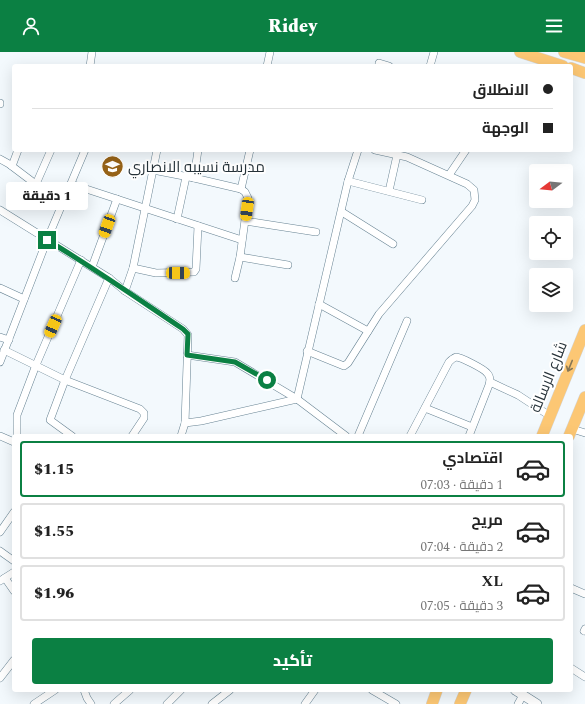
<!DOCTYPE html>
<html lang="ar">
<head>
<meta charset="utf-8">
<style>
  :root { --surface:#fff; --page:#f2f2f2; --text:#222; --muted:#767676; --line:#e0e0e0; --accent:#0b8043 }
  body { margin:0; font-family:Spectral,Cairo,serif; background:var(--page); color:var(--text); direction:rtl; height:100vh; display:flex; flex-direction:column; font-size:15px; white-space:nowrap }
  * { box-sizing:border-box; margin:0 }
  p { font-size:13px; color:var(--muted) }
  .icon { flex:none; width:22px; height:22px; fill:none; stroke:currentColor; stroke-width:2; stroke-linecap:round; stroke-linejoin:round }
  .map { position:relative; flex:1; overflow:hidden; direction:ltr }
  .side { position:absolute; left:12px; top:382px; width:561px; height:258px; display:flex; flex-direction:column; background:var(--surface); border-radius:4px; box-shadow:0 4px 16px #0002; direction:rtl }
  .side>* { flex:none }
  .hud { position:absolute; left:12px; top:12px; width:561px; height:88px; border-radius:4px; box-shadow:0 4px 16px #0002; direction:rtl; display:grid; align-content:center; height:88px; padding:0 20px; background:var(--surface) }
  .needle { width:26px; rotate:254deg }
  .fabs { position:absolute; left:529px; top:112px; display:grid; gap:8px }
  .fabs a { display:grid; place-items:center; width:44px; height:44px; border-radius:4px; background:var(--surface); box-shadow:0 4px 16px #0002; font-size:20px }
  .end { position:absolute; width:18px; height:18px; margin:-9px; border:5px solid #0b8043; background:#fff; box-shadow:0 0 0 2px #fff }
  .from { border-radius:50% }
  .bubble { position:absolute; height:28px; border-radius:4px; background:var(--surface); box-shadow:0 4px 16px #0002; font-size:13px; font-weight:800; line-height:28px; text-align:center; direction:rtl }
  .car { position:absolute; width:12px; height:24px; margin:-12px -6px; border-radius:5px; box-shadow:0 0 3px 1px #0007; background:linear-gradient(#f5c518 24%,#345 0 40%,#f5c518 0 76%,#345 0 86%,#f5c518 0) }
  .hud b { display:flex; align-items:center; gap:14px; height:38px; font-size:15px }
  .hud b+b { border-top:1px solid var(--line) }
  .hud i { width:10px; height:10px; background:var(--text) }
  ul { padding:7px 0 0; list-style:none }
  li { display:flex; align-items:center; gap:12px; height:56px; margin:0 8px 6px; padding:0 12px; border:2px solid var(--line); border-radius:4px }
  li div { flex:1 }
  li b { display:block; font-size:15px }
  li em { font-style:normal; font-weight:800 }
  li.on { border-color:var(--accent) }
  li>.icon { width:36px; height:36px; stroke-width:1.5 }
  .cta { display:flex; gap:8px; margin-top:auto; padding:8px 20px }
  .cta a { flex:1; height:46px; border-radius:4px; background:var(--accent); color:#fff; font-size:16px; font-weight:800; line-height:46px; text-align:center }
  header { display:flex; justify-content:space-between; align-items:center; height:52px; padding:0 20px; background:var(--accent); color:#fff; font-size:18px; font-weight:800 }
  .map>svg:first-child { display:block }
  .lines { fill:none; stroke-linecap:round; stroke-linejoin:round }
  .minor-casing { stroke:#678393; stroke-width:8 }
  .tertiary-casing { stroke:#678393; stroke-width:10 }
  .primary-casing { stroke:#d4d6d8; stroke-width:12 }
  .minor { stroke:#fff; stroke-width:7 }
  .tertiary { stroke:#fff; stroke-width:9 }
  .primary { stroke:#fcc774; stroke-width:11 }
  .oneway { stroke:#877654 }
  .route { stroke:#0b8043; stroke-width:5 }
  .labels { text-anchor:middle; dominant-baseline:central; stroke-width:4; stroke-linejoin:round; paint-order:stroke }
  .poi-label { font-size:15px; fill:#27333a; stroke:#fff; text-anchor:start }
  .street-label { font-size:15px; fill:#27333a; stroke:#fff }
</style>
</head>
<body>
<header><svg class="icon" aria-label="menu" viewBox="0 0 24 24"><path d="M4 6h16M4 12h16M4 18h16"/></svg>Ridey<svg class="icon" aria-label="person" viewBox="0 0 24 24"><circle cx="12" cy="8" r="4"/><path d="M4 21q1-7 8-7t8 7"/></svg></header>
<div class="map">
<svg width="585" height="652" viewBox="0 0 585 652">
  <rect width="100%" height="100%" fill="#f3f9fd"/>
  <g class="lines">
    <defs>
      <g id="minor">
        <path d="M379,11L389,14"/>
        <path d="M90,14L92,0"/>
        <path d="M267,14L270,0"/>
        <path d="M430,14L434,0"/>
        <path d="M0,52V51"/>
        <path d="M0,107L9,112L62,152"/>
        <path d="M12,114L18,98"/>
        <path d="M153,118L194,126L241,137L245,140L248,146L240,205L235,226"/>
        <path d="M449,123L466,98"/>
        <path d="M194,126L198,98"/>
        <path d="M348,129L422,148"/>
        <path d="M36,132L51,98"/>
        <path d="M71,132L242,188"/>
        <path d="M241,137L250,98"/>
        <path d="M389,139L397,103"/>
        <path d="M0,158L109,226L125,239L183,277L188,283L185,371L181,384"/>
        <path d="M342,160L393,192"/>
        <path d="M177,167L186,125"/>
        <path d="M245,169L316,180"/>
        <path d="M240,205L288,213"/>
        <path d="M92,215L117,147"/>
        <path d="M133,216L156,221L194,220L196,217L198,174"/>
        <path d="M0,236L24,247"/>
        <path d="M125,239L133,216L157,98"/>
        <path d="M319,252L368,279"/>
        <path d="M0,285L9,288"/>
        <path d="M4,298L65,328L140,357L144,361V366L132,384"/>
        <path d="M307,299L344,314L348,311L379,262L472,154L475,148L474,138L467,132L407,105L375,98"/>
        <path d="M187,303L235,310L297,347L346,384"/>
        <path d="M0,310L47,188L85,98"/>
        <path d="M490,330L518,343L550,364"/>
        <path d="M425,356L472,375"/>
        <path d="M185,371L201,369L297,347L348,129L358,98"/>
        <path d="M572,377L585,381"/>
        <path d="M0,384L14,390"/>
        <path d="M17,384V363L36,313L81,208"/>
        <path d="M72,384L50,368L65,328L109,226"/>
        <path d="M358,384L407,269"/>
        <path d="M410,384L449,310C451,308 453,306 456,305C461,305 484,317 487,321C491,325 490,329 489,333L469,384"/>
        <path d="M0,480L14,460"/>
        <path d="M0,499L14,509"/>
        <path d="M5,526L14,539"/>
        <path d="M0,529L14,520"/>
        <path d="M571,536L585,542"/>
        <path d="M584,579L585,577"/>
        <path d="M571,616L585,625"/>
        <path d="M0,626L14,608"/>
        <path d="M84,638L87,646L91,652"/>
        <path d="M372,638L396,652"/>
        <path d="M34,652L55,638"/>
        <path d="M114,652L130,638"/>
        <path d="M167,652L181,638"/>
        <path d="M212,652L230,638"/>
        <path d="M305,652L315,638"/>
        <path d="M518,652L523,643"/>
      </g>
      <path id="tertiary" d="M515,638L537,652"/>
      <g id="primary">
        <path d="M520,0L563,14"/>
        <path d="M564,0L585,6"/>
        <path d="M571,16L585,21"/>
        <path d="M542,384L585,278"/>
        <path d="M569,384L585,345"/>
        <path d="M432,652L437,638"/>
        <path d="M460,652L466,638"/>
      </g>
    </defs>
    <use href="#minor" class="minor-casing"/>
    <use href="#tertiary" class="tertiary-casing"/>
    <use href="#primary" class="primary-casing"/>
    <use href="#minor" class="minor"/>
    <use href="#tertiary" class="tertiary"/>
    <use href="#primary" class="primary"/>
  </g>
  <defs><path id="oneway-shaft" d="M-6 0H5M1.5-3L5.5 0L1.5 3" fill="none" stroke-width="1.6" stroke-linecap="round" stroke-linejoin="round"/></defs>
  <use class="oneway" href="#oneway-shaft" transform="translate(570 314) rotate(112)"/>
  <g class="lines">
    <path class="route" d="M47,188C94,216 138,247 183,277L188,282L187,303L235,310L267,328"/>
  </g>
  <defs>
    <symbol id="school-disc" viewBox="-11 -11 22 22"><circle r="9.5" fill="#966217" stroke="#fff"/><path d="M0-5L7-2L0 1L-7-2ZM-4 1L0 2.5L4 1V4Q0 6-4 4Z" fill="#fff"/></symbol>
  </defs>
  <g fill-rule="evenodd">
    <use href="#school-disc" x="100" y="102" width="25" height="25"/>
  </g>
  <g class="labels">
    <g class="poi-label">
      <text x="128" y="115">مدرسة نسيبه الانصاري</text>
    </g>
    <g class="street-label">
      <text transform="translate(549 325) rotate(-68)">شارع الرسالة</text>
    </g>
  </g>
</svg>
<div class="fabs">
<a><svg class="needle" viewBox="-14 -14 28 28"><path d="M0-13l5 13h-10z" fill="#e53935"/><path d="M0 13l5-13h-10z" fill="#767676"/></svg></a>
<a><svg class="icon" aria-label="locate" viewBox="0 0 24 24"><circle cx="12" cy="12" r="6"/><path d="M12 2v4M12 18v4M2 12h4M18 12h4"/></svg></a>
<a><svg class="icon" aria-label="layers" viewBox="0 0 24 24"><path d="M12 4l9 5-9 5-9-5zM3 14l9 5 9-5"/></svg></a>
</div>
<i class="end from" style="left:267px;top:328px"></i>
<i class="end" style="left:47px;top:188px"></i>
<div class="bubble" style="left:6px;top:130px;width:82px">1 دقيقة</div>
<i class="car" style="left:247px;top:157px;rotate:188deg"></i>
<i class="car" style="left:107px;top:174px;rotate:200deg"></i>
<i class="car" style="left:178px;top:221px;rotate:90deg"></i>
<i class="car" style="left:53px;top:274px;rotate:204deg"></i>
<div class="hud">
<b><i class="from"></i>الانطلاق</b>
<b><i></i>الوجهة</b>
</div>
<section class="side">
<ul>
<li class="on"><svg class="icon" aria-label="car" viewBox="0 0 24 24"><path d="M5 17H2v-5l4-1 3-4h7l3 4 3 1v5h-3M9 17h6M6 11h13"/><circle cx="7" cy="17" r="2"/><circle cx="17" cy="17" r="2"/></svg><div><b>اقتصادي</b><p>1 دقيقة · 07:03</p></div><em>$1.15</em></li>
<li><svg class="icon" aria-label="car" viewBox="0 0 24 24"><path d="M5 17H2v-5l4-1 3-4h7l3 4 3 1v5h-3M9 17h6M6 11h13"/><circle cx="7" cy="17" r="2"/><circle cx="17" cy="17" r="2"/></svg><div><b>مريح</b><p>2 دقيقة · 07:04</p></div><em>$1.55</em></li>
<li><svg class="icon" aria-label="car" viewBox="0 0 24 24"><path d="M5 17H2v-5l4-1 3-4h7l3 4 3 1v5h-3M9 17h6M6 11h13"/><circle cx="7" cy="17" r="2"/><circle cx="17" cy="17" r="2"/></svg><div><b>XL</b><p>3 دقيقة · 07:05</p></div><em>$1.96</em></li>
</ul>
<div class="cta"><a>تأكيد</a></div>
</section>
</div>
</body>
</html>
